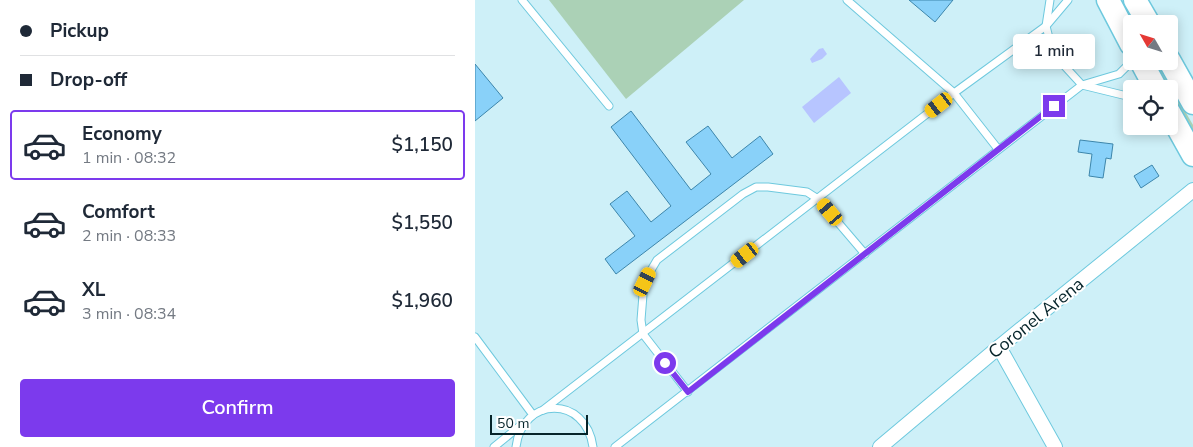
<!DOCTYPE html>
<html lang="en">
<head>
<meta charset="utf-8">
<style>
  :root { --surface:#fff; --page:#f6f6f7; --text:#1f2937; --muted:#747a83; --line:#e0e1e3; --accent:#7c3aed }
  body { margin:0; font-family:"Nunito Sans",sans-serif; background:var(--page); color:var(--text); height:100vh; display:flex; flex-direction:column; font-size:19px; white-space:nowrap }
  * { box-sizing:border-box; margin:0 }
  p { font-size:16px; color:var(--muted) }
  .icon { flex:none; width:28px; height:28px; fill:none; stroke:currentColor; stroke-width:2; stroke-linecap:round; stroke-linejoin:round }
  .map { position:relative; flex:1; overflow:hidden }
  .sheet { display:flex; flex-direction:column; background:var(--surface); width:475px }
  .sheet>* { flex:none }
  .hud { display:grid; align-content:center; height:110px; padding:0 20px; background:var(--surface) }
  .needle { width:32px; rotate:309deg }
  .tools { position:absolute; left:648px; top:15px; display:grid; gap:10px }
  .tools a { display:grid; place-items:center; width:55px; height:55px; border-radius:5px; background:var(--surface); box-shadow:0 2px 12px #0003; font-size:25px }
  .scale { position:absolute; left:15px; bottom:12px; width:98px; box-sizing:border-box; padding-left:5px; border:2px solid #06242a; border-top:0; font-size:14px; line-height:18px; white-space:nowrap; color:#06242a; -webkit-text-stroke:4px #fff; paint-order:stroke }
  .end { position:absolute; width:22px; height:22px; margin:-11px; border:6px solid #7c3aed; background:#fff; box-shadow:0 0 0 2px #fff }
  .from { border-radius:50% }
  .bubble { position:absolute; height:35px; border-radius:5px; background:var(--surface); box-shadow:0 2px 12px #0003; font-size:16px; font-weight:600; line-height:35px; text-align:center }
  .car { position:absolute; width:15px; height:30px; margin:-15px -8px; border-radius:6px; box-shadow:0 0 4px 1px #0007; background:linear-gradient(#f5c518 24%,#345 0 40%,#f5c518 0 76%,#345 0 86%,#f5c518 0) }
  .hud b { display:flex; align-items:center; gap:18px; height:48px; font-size:19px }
  .hud b+b { border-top:1px solid var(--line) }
  .hud i { width:12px; height:12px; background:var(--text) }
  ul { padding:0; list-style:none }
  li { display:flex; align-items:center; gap:15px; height:70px; margin:0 10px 8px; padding:0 10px; border:2px solid transparent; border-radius:5px }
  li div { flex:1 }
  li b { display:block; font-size:19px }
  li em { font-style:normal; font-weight:600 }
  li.selected { border-color:var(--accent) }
  li>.icon { width:45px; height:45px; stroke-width:1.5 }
  .primary-button { display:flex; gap:10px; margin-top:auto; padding:10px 20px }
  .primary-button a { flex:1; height:58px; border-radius:5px; background:var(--accent); color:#fff; font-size:20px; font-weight:600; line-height:58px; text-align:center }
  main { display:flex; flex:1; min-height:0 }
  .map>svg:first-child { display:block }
  .green { fill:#abd1b6 }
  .water { fill:#b7c5ff }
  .building { fill:#89d1f9; stroke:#3d86ab }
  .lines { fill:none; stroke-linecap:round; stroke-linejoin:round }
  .lane-casing { stroke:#6ec9de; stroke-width:9 }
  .street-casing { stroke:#6ec9de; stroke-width:16 }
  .primary-casing { stroke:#6ec9de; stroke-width:25 }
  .lane { stroke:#fff; stroke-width:7 }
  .street { stroke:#fff; stroke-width:14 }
  .primary { stroke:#fff; stroke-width:22 }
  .route { stroke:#7c3aed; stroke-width:6 }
  .labels { text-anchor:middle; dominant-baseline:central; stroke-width:4; stroke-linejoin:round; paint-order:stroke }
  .street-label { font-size:18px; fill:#06242a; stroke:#fff }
</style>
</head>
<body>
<main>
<section class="sheet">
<div class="hud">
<b><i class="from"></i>Pickup</b>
<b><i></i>Drop-off</b>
</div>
<ul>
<li class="selected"><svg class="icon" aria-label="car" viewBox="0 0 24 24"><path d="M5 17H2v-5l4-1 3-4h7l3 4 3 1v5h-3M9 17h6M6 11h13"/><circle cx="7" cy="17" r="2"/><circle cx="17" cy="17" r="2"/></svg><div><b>Economy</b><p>1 min · 08:32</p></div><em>$1,150</em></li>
<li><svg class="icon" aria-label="car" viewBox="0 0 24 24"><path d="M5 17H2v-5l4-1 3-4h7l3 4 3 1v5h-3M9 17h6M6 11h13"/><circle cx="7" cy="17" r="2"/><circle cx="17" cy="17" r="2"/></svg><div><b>Comfort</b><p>2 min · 08:33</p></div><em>$1,550</em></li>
<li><svg class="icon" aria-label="car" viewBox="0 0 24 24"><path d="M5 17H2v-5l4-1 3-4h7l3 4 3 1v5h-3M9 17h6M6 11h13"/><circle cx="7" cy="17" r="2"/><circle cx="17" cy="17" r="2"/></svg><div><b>XL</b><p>3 min · 08:34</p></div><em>$1,960</em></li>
</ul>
<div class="primary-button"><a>Confirm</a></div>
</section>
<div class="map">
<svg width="718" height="447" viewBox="0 0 718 447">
  <rect width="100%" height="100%" fill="#cef0f8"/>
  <g class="green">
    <path d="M74,0H269L151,99Z"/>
    <path d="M678,61H681L718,125V131Z"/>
  </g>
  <g class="water">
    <path d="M348,48L352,54L347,59L337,63L335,59L344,49Z"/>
    <path d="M364,77L376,93L339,123L327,107Z"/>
  </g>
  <g class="building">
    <path d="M434,0H478L460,22Z"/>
    <path d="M0,64L28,98L0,121Z"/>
    <path d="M156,111L216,190L236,174L211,142L233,126L257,158L285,136L298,154L141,274L130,259L160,236L135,204L152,191L176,222L196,206L136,127Z"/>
    <path d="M605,140L638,144L636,159L631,158L628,178L614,176L617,154L603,152Z"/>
    <path d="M677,165L684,176L666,188L659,176Z"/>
  </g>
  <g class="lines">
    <defs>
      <g id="lane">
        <path d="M47,0L134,106"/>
        <path d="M372,0L479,93L523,149"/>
        <path d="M575,0L571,26L575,42L584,60L607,85L656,97"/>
        <path d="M0,337L58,415"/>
        <path d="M213,392L168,334L166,320L169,282L182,260L268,194L281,187H293L332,192L343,199L390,254"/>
        <path d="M68,410L479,93L571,26L593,0"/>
        <path d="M19,447L46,425"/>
        <path d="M41,447C47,396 111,395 118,447"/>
        <path d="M140,447L607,85L644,74L657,61"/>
      </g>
      <g id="street">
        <path d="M524,347L580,447"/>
        <path d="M405,447L524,347L718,190"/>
      </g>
      <g id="primary">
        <path d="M633,0L656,44"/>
        <path d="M660,0L674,24"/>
        <path d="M694,60L718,103"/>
        <path d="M666,61L681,89"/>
        <path d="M694,112L718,155"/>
      </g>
    </defs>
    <use href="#lane" class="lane-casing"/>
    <use href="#street" class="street-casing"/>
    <use href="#primary" class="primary-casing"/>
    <use href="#lane" class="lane"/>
    <use href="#street" class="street"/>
    <use href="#primary" class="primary"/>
  </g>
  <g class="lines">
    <path class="route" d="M190,363L213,392L579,106"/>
  </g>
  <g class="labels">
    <g class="street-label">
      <text transform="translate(561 318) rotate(-39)">Coronel Arena</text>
    </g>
  </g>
</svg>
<div class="tools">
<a><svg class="needle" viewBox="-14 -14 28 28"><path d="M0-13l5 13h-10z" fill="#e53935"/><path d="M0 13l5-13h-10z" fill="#747a83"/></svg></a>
<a><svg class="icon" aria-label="locate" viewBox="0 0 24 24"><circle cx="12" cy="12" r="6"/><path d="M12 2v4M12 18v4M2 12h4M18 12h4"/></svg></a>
</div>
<div class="scale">50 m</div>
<i class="end from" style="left:190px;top:363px"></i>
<i class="end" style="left:579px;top:106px"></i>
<div class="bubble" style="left:538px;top:34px;width:82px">1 min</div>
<i class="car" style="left:464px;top:105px;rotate:232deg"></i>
<i class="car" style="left:355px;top:212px;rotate:320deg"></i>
<i class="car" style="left:270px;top:255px;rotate:232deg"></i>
<i class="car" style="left:170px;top:282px;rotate:26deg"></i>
</div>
</main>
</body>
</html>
